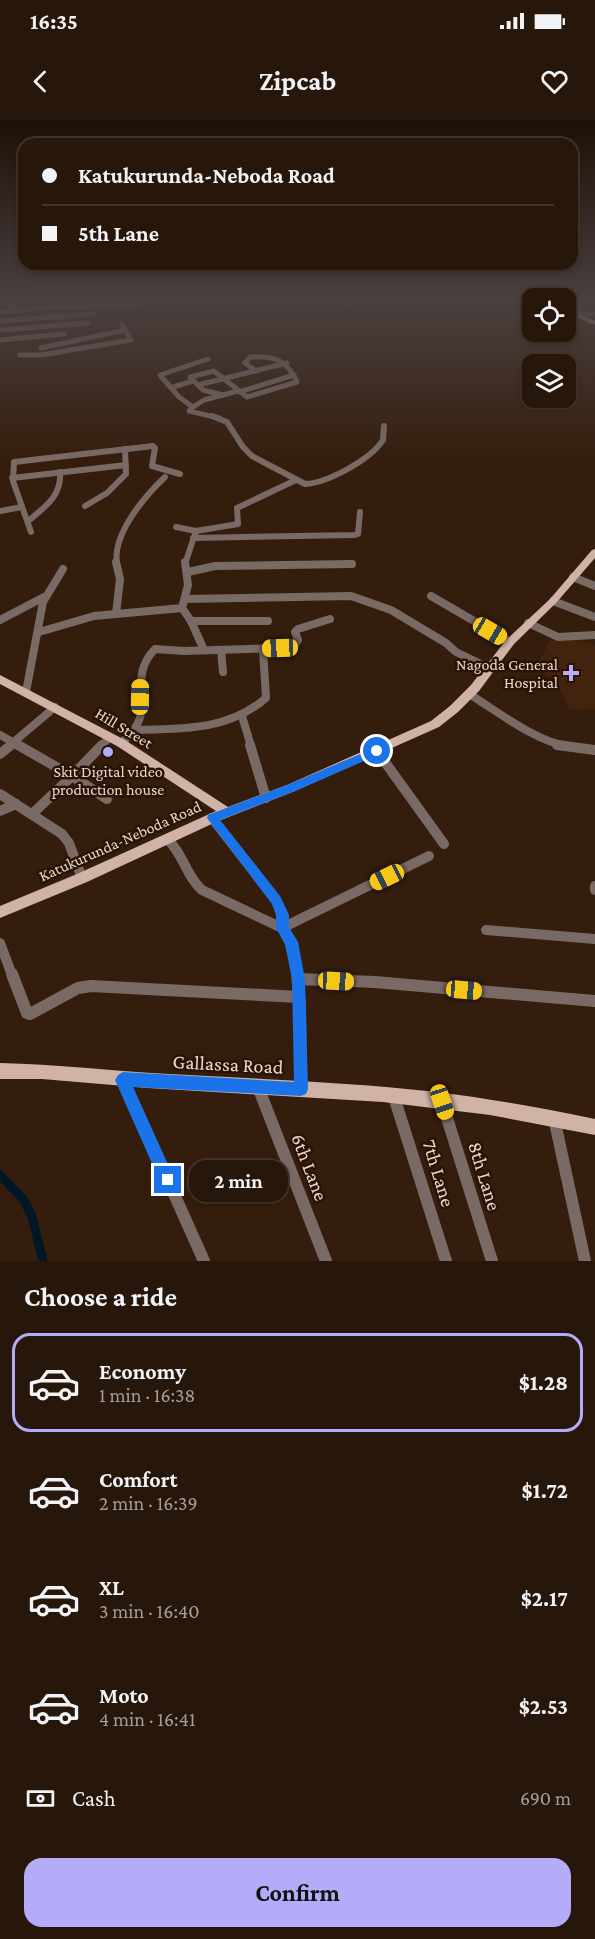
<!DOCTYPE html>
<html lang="en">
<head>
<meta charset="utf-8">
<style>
  :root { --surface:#27160a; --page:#2f1f13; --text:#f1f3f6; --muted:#a49f9c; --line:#43352b; --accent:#b4acf9 }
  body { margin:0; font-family:"Crimson Pro",serif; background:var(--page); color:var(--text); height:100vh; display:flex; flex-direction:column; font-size:22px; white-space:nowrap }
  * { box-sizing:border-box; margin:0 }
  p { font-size:20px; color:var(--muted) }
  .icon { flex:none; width:33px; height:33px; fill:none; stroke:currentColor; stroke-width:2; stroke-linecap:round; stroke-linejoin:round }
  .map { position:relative; height:1141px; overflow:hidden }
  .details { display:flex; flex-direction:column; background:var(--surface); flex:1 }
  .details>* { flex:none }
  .banner { position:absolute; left:18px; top:18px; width:560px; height:132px; border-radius:18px; box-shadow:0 3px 9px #0003,0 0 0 2px var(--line); display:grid; align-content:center; height:132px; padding:0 24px; background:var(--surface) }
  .fabs { position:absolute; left:522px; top:168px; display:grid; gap:12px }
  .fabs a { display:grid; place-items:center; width:54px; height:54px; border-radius:12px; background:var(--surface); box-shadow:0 3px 9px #0003,0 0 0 2px var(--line); font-size:30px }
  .end { position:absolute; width:27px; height:27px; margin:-14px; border:8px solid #1a73e8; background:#fff; box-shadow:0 0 0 3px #fff }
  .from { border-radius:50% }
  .bubble { position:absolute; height:42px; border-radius:18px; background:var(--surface); box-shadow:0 3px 9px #0003,0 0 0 2px var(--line); font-size:20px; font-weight:700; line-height:42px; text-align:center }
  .car { position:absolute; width:18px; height:36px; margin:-18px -9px; border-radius:8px; box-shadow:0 0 4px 2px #0007; background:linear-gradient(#f5c518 24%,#345 0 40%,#f5c518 0 76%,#345 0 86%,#f5c518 0) }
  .banner b { display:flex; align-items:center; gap:21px; height:57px; font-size:22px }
  .banner b+b { border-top:2px solid var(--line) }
  .banner i { width:15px; height:15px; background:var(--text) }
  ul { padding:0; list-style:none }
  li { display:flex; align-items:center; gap:18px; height:99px; margin:0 12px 9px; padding:0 12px; border:3px solid transparent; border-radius:18px }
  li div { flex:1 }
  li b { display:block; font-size:22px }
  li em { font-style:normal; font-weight:700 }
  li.active { border-color:var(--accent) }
  li>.icon { width:54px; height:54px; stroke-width:1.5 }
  h2 { padding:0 24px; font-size:27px; line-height:72px }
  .pay { display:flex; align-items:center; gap:15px; height:66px; padding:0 24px; font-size:22px }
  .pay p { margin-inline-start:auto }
  .button { display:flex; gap:12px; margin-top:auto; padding:12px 24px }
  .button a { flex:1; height:69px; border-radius:18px; background:var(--accent); color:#111; font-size:24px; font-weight:700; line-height:69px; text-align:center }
  .status { display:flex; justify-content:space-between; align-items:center; height:42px; padding:0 30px; background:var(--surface); direction:ltr }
  .status svg { height:16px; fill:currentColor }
  header { display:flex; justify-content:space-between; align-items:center; height:78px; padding:0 24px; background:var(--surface); font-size:27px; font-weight:700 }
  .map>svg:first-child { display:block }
  .built { fill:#41230e }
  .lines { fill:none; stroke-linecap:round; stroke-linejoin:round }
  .canal { stroke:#021725; stroke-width:9 }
  .minor-far4 { stroke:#796a65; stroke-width:5 }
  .minor-far3 { stroke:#796a65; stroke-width:6 }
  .minor-far2 { stroke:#796a65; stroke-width:8 }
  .minor-far1 { stroke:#796a65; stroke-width:10 }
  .minor { stroke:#796a65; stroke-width:12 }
  .major { fill:#d0b2a7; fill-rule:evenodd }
  .route { fill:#1a73e8 }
  .poi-dot { fill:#b4acf9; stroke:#2a1304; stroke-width:2 }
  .labels { text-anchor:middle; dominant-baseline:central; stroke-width:5; stroke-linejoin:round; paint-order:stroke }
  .poi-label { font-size:16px; fill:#e8d8ce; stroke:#2a1304; text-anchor:end }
  .street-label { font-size:16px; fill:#e8d8ce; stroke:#2a1304 }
  .near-street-label { font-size:20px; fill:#e8d8ce; stroke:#2a1304 }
</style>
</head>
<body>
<div class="status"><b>16:35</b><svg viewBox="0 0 49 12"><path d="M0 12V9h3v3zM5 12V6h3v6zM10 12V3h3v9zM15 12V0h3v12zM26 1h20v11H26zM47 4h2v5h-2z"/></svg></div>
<header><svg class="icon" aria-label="back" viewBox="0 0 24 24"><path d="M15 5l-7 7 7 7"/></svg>Zipcab<svg class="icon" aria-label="heart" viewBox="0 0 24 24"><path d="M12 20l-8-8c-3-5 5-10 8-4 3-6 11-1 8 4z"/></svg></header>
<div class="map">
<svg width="595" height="1141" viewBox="0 0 595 1141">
  <rect width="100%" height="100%" fill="#341d0d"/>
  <path class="built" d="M555,513L595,525V589L570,590L556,561L536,546Z"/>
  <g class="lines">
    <path class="canal" d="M0,1055L24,1080L32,1097L43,1141"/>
    <g class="minor-far4">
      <path d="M11,180L8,183L18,191"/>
      <path d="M348,185L352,180"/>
      <path d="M0,192L52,187L138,186"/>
      <path d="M576,193L595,194"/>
      <path d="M0,201L93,194"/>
      <path d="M0,210L88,203"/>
      <path d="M0,220L64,214"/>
      <path d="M41,228L125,210"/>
      <path d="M20,235H41L131,220L122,204"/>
      <path d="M208,239L160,255L179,277L193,287L189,291L219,298"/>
      <path d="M198,265L287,243"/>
      <path d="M173,267L193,261"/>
      <path d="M239,272L294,255"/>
      <path d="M223,275L203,270L190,257L214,251L247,277L297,262C287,240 274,235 250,237L245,243L256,251"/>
      <path d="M193,287L204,280L238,271"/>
    </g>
    <g class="minor-far3">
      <path d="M212,296L227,302L243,327L252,336L305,364C328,363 371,339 383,320L384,306"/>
      <path d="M12,358L126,345"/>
      <path d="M85,386L107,373L126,354L125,329"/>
      <path d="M0,391L22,387"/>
      <path d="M28,401C45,387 62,376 60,352"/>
      <path d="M176,407L196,411L238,404L237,388L296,360"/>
      <path d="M31,412L13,361L14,342L153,326L155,328L152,346L180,354"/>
      <path d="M193,418L355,415L358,414L360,392"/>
      <path d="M117,444C112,414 145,376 165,357"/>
      <path d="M185,444L196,411"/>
    </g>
    <g class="minor-far2">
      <path d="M188,452L215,446L352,444"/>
      <path d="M573,457L595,466"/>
      <path d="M431,476L510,522"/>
      <path d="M186,479L351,476L391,490L446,523L456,532L489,548"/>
      <path d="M553,481L595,497"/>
      <path d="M182,488L191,501L204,530"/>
      <path d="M116,494L120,459L116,442"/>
      <path d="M0,500L46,476"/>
      <path d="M191,501H268"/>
      <path d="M528,503L558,517L595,515"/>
      <path d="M39,512L94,496L182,488L188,465L185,442"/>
      <path d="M221,530L223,552"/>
      <path d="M26,572L43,482L63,449"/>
      <path d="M469,574C497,591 536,622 568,626"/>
      <path d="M242,596L251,626"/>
      <path d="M137,610C184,609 229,610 266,578L263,529"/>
      <path d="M0,615L20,626"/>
      <path d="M121,623C163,590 123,562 155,529L184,531L280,528L295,525L298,520L295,512L298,509L330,499"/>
      <path d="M9,626L55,587"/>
      <path d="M101,626L110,617"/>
    </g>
    <g class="minor-far1">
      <path d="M18,625L72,656L102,625"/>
      <path d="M250,625L266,678"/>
      <path d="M557,625L595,630"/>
      <path d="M377,631L444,724"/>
      <path d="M0,634L11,625"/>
      <path d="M0,674L62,714L69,723L82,758"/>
      <path d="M0,691L16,684"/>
      <path d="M32,694L72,656L107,679"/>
      <path d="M167,719C183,733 186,756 202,770L282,808L283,795L276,780L212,698"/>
      <path d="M595,766V770"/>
      <path d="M486,810L595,819"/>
      <path d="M0,823L12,855"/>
      <path d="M298,855L290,823L282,808L429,736"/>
    </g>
    <g class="minor">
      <path d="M12,854L27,893L30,894L78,868L91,866L299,877"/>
      <path d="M297,854L300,885L301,969"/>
      <path d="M298,859L375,862L595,881"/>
      <path d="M123,960L204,1141"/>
      <path d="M258,967L326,1141"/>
      <path d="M394,977L446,1141"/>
      <path d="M442,982L492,1141"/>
      <path d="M554,998L585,1141"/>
    </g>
    <g class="major">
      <path d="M573,180H579L580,194L595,201V205L575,196Z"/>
      <path d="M595,429V438L556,483L514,524L479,571L458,592L439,607L295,671L216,702L87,762L0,798V786L77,754L216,691L117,626L0,564V555L125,620L228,687L287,665L431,601L450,586L471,565L506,520L550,479L592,430Z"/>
      <path d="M0,943C56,944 112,951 169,954C258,959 348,962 437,972C491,979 543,988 595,999V1015L490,995L383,982L148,968L42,959H0Z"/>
    </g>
  </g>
  <linearGradient id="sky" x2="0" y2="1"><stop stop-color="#1d1007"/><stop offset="0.53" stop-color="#4a4040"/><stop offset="1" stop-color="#4a4040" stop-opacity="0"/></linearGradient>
  <rect width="595" height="340" fill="url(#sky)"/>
  <path class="route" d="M377,627L382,631L380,634L295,671L220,700L280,776L289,795V807L298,822L305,859L308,969L306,974L301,976L133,967L175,1060L173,1066L168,1068L162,1066L115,960L118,955L123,952L294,962L292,859L285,824L276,808V795L272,784L207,698L208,695L287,665Z"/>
  <g class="poi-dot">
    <path d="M568 544h6v6h6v6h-6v6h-6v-6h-6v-6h6z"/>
    <circle cx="108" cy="632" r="6"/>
  </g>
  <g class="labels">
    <g class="poi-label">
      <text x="558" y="544">Nagoda General<tspan x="558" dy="18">Hospital</tspan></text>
      <text x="108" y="651" text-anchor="middle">Skit Digital video<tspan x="108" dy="18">production house</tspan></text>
    </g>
    <g class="street-label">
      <text transform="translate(124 608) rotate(31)">Hill Street</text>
      <text transform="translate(120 721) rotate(-24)">Katukurunda-Neboda Road</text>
    </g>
    <g class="near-street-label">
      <text transform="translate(228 944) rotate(3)">Gallassa Road</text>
      <text transform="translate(310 1047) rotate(69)">6th Lane</text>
      <text transform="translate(439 1053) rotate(73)">7th Lane</text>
      <text transform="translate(485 1056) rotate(73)">8th Lane</text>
    </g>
  </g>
</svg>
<div class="fabs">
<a><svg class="icon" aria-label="locate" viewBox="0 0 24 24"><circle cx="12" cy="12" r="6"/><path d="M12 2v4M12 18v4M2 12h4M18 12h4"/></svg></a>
<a><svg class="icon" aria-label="layers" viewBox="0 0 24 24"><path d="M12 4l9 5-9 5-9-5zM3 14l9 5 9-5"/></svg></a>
</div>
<i class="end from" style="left:377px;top:631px"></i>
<i class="end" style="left:168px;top:1060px"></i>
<div class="bubble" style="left:189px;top:1040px;width:99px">2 min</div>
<i class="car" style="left:490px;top:511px;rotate:120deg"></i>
<i class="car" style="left:280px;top:528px;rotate:268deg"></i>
<i class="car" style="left:140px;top:577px;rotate:1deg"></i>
<i class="car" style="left:387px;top:757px;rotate:244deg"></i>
<i class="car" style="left:336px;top:861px;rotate:93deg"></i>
<i class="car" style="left:464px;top:870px;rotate:95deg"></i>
<i class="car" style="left:442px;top:982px;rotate:162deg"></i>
<div class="banner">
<b><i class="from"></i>Katukurunda-Neboda Road</b>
<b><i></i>5th Lane</b>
</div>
</div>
<section class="details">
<h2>Choose a ride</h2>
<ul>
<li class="active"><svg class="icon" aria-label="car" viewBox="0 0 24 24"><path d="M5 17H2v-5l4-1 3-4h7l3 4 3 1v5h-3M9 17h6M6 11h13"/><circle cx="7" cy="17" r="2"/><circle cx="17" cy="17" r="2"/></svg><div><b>Economy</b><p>1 min · 16:38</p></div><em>$1.28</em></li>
<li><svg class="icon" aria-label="car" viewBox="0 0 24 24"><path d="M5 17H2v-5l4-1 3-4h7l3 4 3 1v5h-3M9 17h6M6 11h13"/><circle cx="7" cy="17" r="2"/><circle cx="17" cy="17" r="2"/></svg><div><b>Comfort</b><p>2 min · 16:39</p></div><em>$1.72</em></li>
<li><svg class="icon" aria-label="car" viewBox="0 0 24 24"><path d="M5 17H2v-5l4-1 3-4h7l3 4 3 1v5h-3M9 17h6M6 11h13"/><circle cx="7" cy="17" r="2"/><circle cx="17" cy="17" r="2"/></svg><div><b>XL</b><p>3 min · 16:40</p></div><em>$2.17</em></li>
<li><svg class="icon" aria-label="car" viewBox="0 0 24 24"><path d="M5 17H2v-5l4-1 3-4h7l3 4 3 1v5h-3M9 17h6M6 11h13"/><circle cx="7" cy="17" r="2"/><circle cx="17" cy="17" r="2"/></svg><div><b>Moto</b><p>4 min · 16:41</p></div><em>$2.53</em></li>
</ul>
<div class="pay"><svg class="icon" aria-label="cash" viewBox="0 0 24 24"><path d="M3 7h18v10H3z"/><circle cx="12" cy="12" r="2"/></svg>Cash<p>690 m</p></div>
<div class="button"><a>Confirm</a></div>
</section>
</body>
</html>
